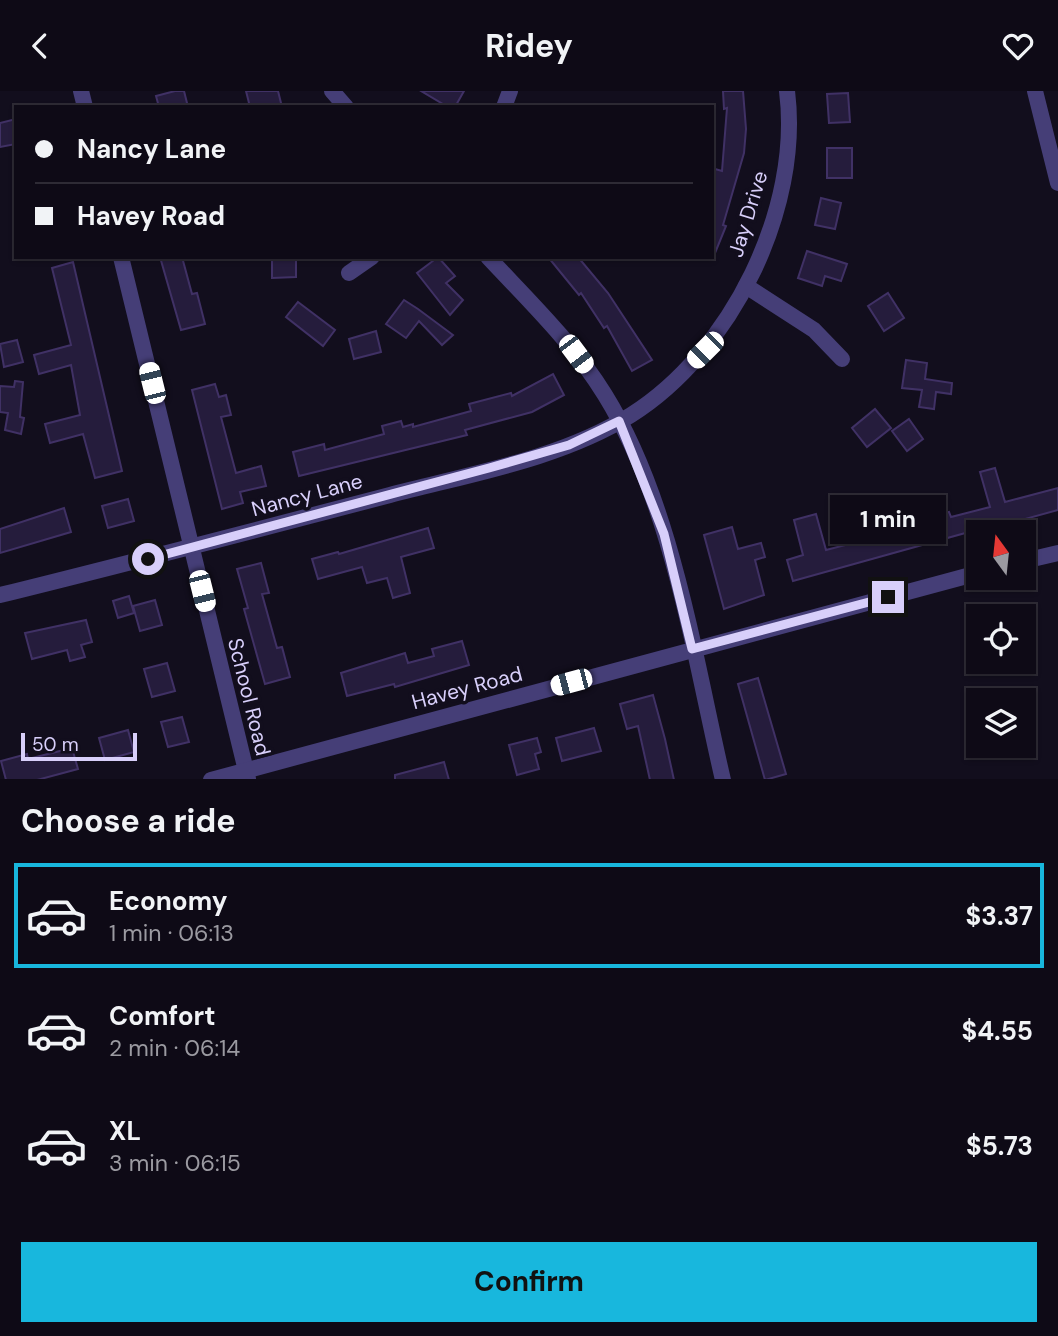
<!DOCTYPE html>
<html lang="en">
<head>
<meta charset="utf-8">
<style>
  :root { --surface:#0e0a16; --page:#1c1823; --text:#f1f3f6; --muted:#9b9aa1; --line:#2e2b35; --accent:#18b7dd }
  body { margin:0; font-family:"DM Sans",sans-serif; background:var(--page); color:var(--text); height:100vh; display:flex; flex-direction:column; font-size:26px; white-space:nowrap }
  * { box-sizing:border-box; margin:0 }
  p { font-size:23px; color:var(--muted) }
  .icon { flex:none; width:38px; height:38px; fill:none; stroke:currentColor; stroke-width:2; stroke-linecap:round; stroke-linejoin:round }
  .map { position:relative; height:688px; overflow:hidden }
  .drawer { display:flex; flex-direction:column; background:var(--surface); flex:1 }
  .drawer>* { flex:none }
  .guide { position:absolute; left:14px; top:14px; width:700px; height:154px; border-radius:0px; box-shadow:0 2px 5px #0004,0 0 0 2px var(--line); display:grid; align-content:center; height:154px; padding:0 21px; background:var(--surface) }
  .needle { width:46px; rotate:345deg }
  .controls { position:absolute; left:966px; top:429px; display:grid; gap:14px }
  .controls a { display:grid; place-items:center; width:70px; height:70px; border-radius:0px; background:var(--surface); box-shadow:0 2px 5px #0004,0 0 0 2px var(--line); font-size:35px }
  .scale { position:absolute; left:21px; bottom:18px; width:116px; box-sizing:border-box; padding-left:7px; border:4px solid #d8cffa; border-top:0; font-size:19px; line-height:24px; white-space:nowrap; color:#d8cffa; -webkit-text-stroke:5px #120e1d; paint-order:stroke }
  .end { position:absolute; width:32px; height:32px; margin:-16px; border:9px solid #d8cffa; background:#111; box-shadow:0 0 0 4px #111 }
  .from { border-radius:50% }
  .bubble { position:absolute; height:49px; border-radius:0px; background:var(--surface); box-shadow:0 2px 5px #0004,0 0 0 2px var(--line); font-size:23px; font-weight:700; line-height:49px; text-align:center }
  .car { position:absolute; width:21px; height:42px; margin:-21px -10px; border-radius:9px; box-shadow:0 0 5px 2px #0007; background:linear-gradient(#fff 24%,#345 0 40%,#fff 0 76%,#345 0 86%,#fff 0) }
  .guide b { display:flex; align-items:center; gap:24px; height:66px; font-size:26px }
  .guide b+b { border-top:2px solid var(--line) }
  .guide i { width:18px; height:18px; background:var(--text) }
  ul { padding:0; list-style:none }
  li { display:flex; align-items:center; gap:21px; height:105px; margin:0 14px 10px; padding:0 7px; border:4px solid transparent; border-radius:0px }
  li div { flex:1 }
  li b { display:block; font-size:26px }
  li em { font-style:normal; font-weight:700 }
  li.current { border-color:var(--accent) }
  li>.icon { width:63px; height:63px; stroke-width:1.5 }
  h2 { padding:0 21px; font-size:32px; line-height:84px }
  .primary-button { display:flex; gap:14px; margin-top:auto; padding:14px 21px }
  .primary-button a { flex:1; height:80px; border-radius:0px; background:var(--accent); color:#111; font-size:28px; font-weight:700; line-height:80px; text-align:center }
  header { display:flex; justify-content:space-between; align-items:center; height:91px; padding:0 21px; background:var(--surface); font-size:32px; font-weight:700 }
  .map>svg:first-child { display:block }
  .building { fill:#251c3c; stroke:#403165; stroke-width:2 }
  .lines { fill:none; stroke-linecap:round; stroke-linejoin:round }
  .street { stroke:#453e77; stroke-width:16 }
  .route { stroke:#d8cffa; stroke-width:9 }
  .labels { text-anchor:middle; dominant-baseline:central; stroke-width:7; stroke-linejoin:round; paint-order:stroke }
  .street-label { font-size:21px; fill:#d8cffa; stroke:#120e1d }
</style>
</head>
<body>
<header><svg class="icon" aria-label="back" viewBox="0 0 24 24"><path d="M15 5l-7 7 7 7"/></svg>Ridey<svg class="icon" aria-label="heart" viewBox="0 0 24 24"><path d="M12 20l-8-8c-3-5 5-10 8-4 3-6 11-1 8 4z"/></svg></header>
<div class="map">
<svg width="1058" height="689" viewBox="0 0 1058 689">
  <rect width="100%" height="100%" fill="#120e1d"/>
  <g class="building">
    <path d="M175,0H184L188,16H159L156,5Z"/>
    <path d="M246,0H278L282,16H250Z"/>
    <path d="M421,0H464L455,16H448Z"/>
    <path d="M723,0H743L746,38L744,62L723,134L726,135L713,167L712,85L715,78L722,80L727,17L724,18Z"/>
    <path d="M848,2L850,31L829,32L827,3Z"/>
    <path d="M16,28V53L0,56V32Z"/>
    <rect x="827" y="57" width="25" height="30"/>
    <path d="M821,107L841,112L835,138L815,134Z"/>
    <path d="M807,160L847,173L841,190L825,185L822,195L798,187Z"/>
    <path d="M160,166H182L192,203L197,202L205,233L181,239Z"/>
    <path d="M272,166H296V186L272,187Z"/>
    <path d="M438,166L455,185L446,192L463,209L450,224L417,182Z"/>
    <path d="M548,166H578L608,202L652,269L632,280L607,235L604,237L581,202L579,204Z"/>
    <path d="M73,171L122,380L95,387L83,343L50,352L45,333L80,324L71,274L39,283L34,264L71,254L52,177Z"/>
    <path d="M888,202L904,227L884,240L868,215Z"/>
    <path d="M404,209L418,218L453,244L442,254L419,230L406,247L386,233Z"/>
    <path d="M298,211L335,239L323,255L286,226Z"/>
    <path d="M376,240L381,261L354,268L349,248Z"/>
    <path d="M17,249L23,271L4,276L0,253Z"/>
    <path d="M906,269L927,272L925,288L952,292L951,303L936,301L934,318L919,316L922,299L902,297Z"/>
    <path d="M553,283L564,304L532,321L465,339L467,344L299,385L293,361L324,353L325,359L384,343L382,335L401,330L403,336L413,333V336L471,320L469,313L511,302L512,305Z"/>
    <path d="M15,290L23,291L20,326L24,327L21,343L5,339L8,322L0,321V295L14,296Z"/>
    <path d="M215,293L219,306L226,304L231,324L221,326L236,382L261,375L266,395L240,401L243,412L222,418L192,299Z"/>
    <path d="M875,318L891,337L867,356L852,337Z"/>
    <path d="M909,328L923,348L907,360L892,340Z"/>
    <path d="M995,377L1005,411L1058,397V419L970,443L969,441L793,490L787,469L803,464L794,429L816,423L826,459L857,451L850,423L862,419L867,438L949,421L951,426L990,416L980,381Z"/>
    <path d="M128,408L134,430L108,437L102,415Z"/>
    <path d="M64,417L71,441L0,462V438Z"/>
    <path d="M732,436L738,458L761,452L765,466L755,469L764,504L724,518L704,444Z"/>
    <path d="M428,437L434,457L401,466L410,502L393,507L387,487L367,492L362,476L318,488L312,468L338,461L339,463Z"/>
    <path d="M261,472L269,502L262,503L277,557L282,556L290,586L265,593L244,518L248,517L237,478Z"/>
    <path d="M129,505L134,522L118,527L113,510Z"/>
    <path d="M155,509L162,534L140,540L133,515Z"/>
    <path d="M86,529L92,551L81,554L85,566L70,570L67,559L32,568L25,542Z"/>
    <path d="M462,550L469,574L395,596L394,593L347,605L341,582L405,562L408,572L434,565L432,558Z"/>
    <path d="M167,572L175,600L152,606L144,578Z"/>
    <path d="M758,587L786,683L765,689L738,593Z"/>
    <path d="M653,604L665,648L674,689H650L638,635L627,638L620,613Z"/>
    <path d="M182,626L189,651L168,656L161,631Z"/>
    <path d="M594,637L601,660L562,670L556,647Z"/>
    <path d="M128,639L134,661L105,669L99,647Z"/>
    <path d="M537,647L541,661L535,663L539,678L517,684L509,654Z"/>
    <path d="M72,657L78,678L37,689H6L1,670L27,663L28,668Z"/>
    <path d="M444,671L449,689H395V684Z"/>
  </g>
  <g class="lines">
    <g class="street">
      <path d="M81,0L85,16"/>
      <path d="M332,0L346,16"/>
      <path d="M1035,0L1058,92"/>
      <path d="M504,16L510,0"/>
      <path d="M121,166L248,688"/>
      <path d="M488,166C530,211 573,252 605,304C672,412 694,565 723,689"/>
      <path d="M349,182L372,166"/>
      <path d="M746,195L814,239L842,268"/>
      <path d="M1024,470L1058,462"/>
      <path d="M0,504C130,472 260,438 390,404C470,383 560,368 631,324C731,261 802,118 787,0"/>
      <path d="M211,689L978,482"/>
    </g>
  </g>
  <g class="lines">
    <path class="route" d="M148,468L489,377L569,354L619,330L664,443L692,558L888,506"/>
  </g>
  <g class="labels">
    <g class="street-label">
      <text transform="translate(748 123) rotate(-73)">Jay Drive</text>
      <text transform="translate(307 404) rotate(-15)">Nancy Lane</text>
      <text transform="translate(467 597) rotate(-15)">Havey Road</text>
      <text transform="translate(249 606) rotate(76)">School Road</text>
    </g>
  </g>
</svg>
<div class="controls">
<a><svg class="needle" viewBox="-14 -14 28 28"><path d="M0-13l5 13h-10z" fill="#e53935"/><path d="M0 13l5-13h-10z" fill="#9b9aa1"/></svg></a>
<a><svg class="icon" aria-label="locate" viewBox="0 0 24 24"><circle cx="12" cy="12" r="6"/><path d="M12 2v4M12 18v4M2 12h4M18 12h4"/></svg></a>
<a><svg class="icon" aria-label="layers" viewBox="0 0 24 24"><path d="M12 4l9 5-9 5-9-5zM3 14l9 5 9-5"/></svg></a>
</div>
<div class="scale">50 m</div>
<i class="end from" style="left:148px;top:468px"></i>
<i class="end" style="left:888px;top:506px"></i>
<div class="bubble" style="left:830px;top:404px;width:116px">1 min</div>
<i class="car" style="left:705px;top:259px;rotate:225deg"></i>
<i class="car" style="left:576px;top:263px;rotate:143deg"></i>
<i class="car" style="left:152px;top:292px;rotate:346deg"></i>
<i class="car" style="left:202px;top:500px;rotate:166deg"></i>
<i class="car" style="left:571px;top:591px;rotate:255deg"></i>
<div class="guide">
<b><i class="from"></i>Nancy Lane</b>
<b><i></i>Havey Road</b>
</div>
</div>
<section class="drawer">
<h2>Choose a ride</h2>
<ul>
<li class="current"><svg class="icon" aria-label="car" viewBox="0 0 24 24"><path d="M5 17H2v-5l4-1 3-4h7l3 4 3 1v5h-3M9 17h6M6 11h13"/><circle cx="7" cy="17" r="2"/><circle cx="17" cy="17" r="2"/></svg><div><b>Economy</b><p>1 min · 06:13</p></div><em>$3.37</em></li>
<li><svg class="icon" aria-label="car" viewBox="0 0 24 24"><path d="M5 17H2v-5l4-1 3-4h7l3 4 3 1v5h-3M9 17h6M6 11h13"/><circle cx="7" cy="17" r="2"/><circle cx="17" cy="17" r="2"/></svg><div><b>Comfort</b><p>2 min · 06:14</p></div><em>$4.55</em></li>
<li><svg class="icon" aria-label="car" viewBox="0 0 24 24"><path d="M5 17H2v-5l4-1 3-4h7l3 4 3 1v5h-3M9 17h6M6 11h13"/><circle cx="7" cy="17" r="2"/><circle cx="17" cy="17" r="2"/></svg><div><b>XL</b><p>3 min · 06:15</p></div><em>$5.73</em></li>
</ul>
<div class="primary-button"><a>Confirm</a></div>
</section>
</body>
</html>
